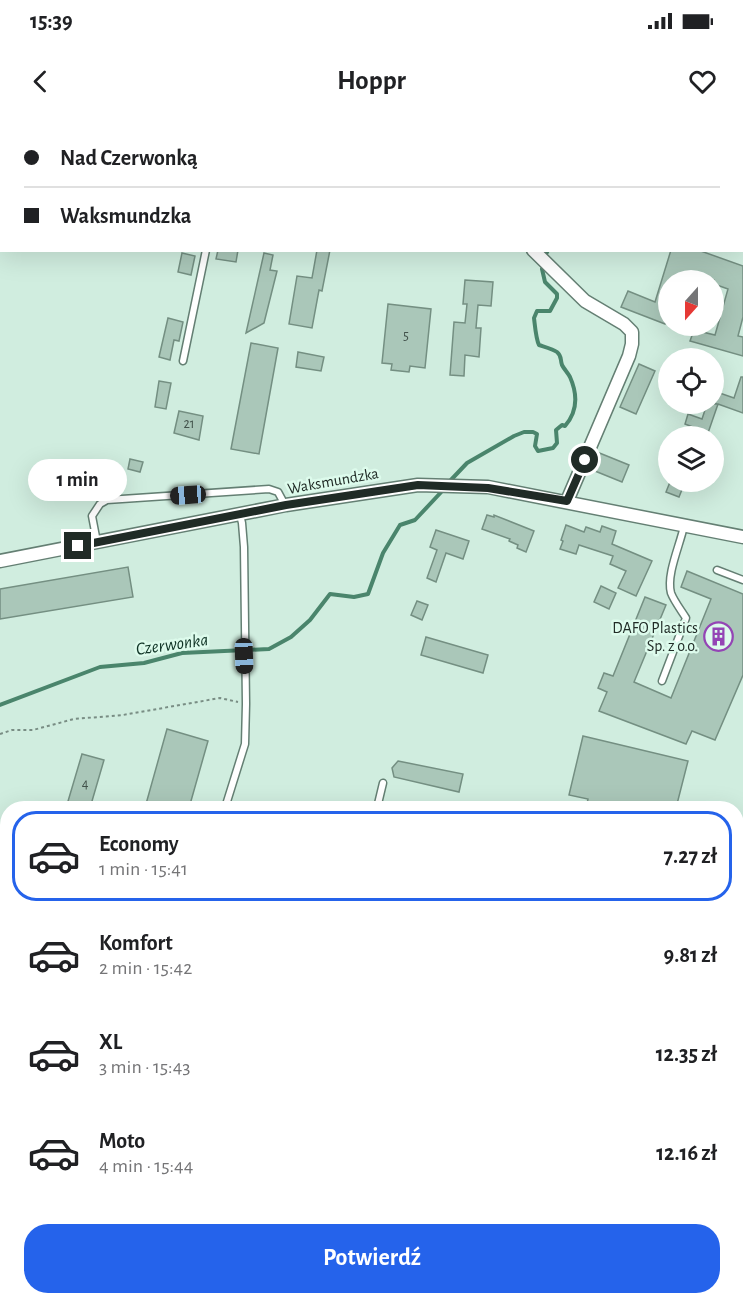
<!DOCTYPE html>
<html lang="pl">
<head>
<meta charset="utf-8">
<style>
  :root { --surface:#fff; --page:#f2f2f2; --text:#202124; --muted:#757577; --line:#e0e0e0; --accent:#2563eb }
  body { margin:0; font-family:"Alegreya Sans",sans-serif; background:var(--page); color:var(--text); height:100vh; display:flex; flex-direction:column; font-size:22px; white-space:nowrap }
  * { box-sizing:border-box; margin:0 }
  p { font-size:20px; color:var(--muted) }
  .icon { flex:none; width:33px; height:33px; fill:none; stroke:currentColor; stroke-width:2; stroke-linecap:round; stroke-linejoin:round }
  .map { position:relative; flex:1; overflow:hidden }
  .sheet { position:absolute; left:0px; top:681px; width:744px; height:504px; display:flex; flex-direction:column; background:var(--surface); border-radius:24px 24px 0 0; box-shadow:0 6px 24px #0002 }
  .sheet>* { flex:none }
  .top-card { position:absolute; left:0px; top:0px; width:744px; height:132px; box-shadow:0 6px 24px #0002; display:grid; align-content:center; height:132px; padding:0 24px; background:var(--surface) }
  .needle { width:39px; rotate:201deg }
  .buttons { position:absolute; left:658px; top:150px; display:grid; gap:12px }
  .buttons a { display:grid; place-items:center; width:66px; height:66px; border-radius:50%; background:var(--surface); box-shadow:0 6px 24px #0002; font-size:30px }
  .end { position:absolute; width:27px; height:27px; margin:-14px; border:8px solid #202b26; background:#fff; box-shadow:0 0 0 3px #fff }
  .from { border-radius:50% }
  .bubble { position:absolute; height:42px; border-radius:21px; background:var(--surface); box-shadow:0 6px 24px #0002; font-size:20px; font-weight:600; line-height:42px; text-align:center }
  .car { position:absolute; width:18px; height:36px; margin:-18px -9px; border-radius:8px; box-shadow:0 0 4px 2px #0007; background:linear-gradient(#222 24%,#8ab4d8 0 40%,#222 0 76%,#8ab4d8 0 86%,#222 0) }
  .top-card b { display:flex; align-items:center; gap:21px; height:57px; font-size:22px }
  .top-card b+b { border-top:2px solid var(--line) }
  .top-card i { width:15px; height:15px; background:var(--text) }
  ul { padding:10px 0 0; list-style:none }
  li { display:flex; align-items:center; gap:18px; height:90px; margin:0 12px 9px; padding:0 12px; border:3px solid transparent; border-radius:24px }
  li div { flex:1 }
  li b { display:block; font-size:22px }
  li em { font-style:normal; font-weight:600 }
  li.active { border-color:var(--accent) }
  li>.icon { width:54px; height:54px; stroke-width:1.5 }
  .action { display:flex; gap:12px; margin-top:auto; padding:12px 24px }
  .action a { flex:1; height:69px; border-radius:24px; background:var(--accent); color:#fff; font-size:24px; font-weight:600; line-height:69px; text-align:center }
  .status { display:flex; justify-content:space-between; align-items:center; height:42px; padding:0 30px; background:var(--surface); direction:ltr }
  .status svg { height:16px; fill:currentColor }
  header { display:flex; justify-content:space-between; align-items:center; height:78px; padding:0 24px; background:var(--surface); font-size:27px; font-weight:600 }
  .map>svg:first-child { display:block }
  .green { fill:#99d4b9 }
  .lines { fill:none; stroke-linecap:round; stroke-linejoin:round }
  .stream { stroke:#4a856c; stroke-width:4 }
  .building { fill:#aac7b9; stroke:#748f82; stroke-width:1.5 }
  .lane-casing { stroke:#647f73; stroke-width:9 }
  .street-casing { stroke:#647f73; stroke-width:15 }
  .path { stroke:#798d84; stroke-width:2; stroke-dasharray:3 3; stroke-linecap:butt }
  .lane { stroke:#fff; stroke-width:6 }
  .street { stroke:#fff; stroke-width:12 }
  .route { stroke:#202b26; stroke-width:8 }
  .labels { text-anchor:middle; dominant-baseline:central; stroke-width:5; stroke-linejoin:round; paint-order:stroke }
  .number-label { font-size:14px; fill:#42524b }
  .street-label { font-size:16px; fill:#202b26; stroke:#ddfbec }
  .poi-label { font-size:16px; fill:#202b26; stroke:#ddfbec; text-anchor:end }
  .water-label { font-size:18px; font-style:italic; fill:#0f3325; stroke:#ddfbec }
</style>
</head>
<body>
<div class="status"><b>15:39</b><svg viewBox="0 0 49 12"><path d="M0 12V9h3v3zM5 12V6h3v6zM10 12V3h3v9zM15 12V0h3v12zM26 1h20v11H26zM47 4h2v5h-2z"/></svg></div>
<header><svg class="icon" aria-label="back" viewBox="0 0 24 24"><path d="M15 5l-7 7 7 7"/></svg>Hoppr<svg class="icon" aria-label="heart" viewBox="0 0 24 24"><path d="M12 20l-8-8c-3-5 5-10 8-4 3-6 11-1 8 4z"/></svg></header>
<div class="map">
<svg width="743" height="1185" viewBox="0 0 743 1185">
  <rect width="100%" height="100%" fill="#d0eddf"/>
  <path class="green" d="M0,1071L7,1074L8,1178H319L341,1185H0Z"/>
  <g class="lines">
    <g class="stream">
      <path d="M578,0L579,2"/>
      <path d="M546,134L548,130"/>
      <path d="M449,362L467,343L514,316L524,312H533L537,314L535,326L538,331L553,328L557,323L556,310L562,305L565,306C578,291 578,275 570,257C568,253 564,249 562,245C560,239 562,236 557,232C553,229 545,227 539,225C536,219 535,206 534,198L537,191H550L557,178V174L545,162L542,149"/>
      <path d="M0,585L100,547L144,543L182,533L269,529L291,517L310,500L330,474L354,477L368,474L383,433L400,405L415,400L445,368"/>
    </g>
  </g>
  <g class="building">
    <path d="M218,130H238L236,142L216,139Z"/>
    <path d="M317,130H330L322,171L319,170L312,208L289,204L297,156L312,158Z"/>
    <path d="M671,130H698L743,146V197L738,216L743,217V236L690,221L694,210L715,215L728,169L714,164V160H703L684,154L682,160H669V193L665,204L621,187L628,171L655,182Z"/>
    <path d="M182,133L195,136L191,155L178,152Z"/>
    <path d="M264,133L273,135L270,150L277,151L264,203L246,213Z"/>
    <path d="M465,160L493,162L491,186L478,185L476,208H481L479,237L465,235L464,256L450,255L454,202L465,203L467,184H463Z"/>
    <path d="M388,184L431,189L425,248L410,246L409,252L391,250L392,244L382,243Z"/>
    <path d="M168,198L183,202L179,221L174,220L170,240L159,237Z"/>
    <path d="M251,223L278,228L259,334L231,329Z"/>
    <path d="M298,232L324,237L321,251L296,247Z"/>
    <path d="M639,244L655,251L636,294L620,287Z"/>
    <path d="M741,257H743V293L718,284L708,313L685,304L688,294L702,299L707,284H717L714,283V271L734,278Z"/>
    <path d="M159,261L171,263L166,289L155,287Z"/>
    <path d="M179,291L203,296L199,320L174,313Z"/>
    <path d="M597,332L629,345L622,362L590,349Z"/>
    <path d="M130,339L143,342L140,352L128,349Z"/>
    <path d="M670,362H685L679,377L666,372Z"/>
    <path d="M487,395L494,397V395L534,411L526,432L517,428L518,425L509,421L510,419L482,409Z"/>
    <path d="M566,405L584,412L586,407L600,412L602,406L616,411L612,424L652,441L636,476L618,468L626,451L610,444L613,436L579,425L576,434L560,429L563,421L561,420Z"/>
    <path d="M436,410L469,421L463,439L446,433L436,462L427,458L437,430L430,427Z"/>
    <path d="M128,447L133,477L0,499V469Z"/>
    <path d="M687,451L743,474V555L715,620L692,611L686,624L599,591L607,572L598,568L604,553L613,556L645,477L666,485L634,562L671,578L711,479L681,467Z"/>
    <path d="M601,466L616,473L609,489L594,482Z"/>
    <path d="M417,481L428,485L422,500L411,495Z"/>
    <path d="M426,517L488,535L483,553L421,535Z"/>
    <path d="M167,609L208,621L189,688H161L146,684Z"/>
    <path d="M583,616L688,641L676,688H586L588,679L569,675Z"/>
    <path d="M82,634L104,640L90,688H66Z"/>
    <path d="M398,641L463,654L459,672L394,657L392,648Z"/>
  </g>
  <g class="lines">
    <defs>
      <g id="lane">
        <path d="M78,2L79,0"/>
        <path d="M245,2V0"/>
        <path d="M0,127L2,126"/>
        <path d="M183,241L206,130"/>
        <path d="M97,422L92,396L100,384L107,380L269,369L278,372L285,385"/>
        <path d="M717,450L743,460"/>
        <path d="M662,561L686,498C681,490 674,481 671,473C666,455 680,425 684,406"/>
        <path d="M225,688L245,624L246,584L244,427L242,403L240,395"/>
        <path d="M377,688L383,663"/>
        <path d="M0,790L8,793"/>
        <path d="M0,884L8,865"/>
        <path d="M0,909L8,912"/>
        <path d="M388,1178L408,1185"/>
        <path d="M430,1185L432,1178"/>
      </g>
      <g id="street">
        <path d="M533,130L585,181L624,204L632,212V224L629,236L567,381"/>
        <path d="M0,441L286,385L418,365L488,367L743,417"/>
        <path d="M736,725L743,726"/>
        <path d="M0,733H8"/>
        <path d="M736,850L743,852"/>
      </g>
    </defs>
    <use href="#lane" class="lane-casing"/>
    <use href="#street" class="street-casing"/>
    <g class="path">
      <path d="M0,614L12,610H33L74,599L123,595L220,578L238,582"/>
      <path d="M736,883L743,885"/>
      <path d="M736,999L743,1001"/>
      <path d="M736,1056L743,1058"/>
      <path d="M0,1104L8,1107"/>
      <path d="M736,1118L743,1120"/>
      <path d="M0,1166L8,1169"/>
      <path d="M32,1178L47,1185"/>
      <path d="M206,1178L226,1185"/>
    </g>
    <use href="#lane" class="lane"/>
    <use href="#street" class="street"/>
  </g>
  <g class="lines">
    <path class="route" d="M78,426L286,385L418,365L488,368L567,381L585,340"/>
  </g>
  <defs>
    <symbol id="building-ring" viewBox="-11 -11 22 22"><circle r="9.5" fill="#ddfbec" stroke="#9445b5" stroke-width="1.5"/><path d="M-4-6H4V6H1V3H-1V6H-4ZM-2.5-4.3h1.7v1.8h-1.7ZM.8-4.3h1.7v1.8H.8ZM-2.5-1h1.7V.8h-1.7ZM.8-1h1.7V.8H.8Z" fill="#9445b5"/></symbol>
  </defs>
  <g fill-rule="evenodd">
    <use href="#building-ring" x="702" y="500" width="33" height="33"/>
  </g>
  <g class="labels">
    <g class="number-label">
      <text x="406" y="216">5</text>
      <text x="189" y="304">21</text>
      <text x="85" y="664">4</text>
    </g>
    <g class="street-label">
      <text transform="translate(333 361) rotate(-10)">Waksmundzka</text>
    </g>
    <g class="poi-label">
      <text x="698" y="508">DAFO Plastics<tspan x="698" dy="18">Sp. z o.o.</tspan></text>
    </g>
    <g class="water-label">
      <text transform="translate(172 525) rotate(-8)">Czerwonka</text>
    </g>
  </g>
</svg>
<div class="buttons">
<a><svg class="needle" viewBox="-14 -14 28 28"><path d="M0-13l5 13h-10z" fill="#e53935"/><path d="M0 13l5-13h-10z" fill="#757577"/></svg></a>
<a><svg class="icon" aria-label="locate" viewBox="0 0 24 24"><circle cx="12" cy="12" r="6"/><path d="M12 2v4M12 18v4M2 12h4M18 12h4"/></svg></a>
<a><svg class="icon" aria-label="layers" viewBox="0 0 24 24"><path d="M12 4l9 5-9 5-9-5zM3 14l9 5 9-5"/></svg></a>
</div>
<i class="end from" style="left:585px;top:340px"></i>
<i class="end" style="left:78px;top:426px"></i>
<div class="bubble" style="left:28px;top:339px;width:99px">1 min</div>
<i class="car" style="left:188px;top:375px;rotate:266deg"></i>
<i class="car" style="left:244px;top:536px;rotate:178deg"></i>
<div class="top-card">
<b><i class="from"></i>Nad Czerwonką</b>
<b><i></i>Waksmundzka</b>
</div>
<section class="sheet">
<ul>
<li class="active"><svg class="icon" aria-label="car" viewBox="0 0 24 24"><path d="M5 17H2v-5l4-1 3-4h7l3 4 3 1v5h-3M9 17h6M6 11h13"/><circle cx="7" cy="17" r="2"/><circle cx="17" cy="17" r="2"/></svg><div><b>Economy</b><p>1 min · 15:41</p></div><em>7.27 zł</em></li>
<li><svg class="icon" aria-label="car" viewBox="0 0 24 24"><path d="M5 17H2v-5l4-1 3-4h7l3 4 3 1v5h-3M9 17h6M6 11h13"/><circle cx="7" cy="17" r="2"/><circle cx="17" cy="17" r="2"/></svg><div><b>Komfort</b><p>2 min · 15:42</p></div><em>9.81 zł</em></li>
<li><svg class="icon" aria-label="car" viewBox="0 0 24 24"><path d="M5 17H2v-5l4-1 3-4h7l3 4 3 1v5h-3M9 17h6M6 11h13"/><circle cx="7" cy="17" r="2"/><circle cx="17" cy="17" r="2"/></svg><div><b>XL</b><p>3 min · 15:43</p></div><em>12.35 zł</em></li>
<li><svg class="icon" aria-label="car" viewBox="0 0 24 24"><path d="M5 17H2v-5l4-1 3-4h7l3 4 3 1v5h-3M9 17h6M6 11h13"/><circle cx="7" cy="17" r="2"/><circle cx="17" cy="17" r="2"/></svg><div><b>Moto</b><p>4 min · 15:44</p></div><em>12.16 zł</em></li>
</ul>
<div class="action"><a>Potwierdź</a></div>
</section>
</div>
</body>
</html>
